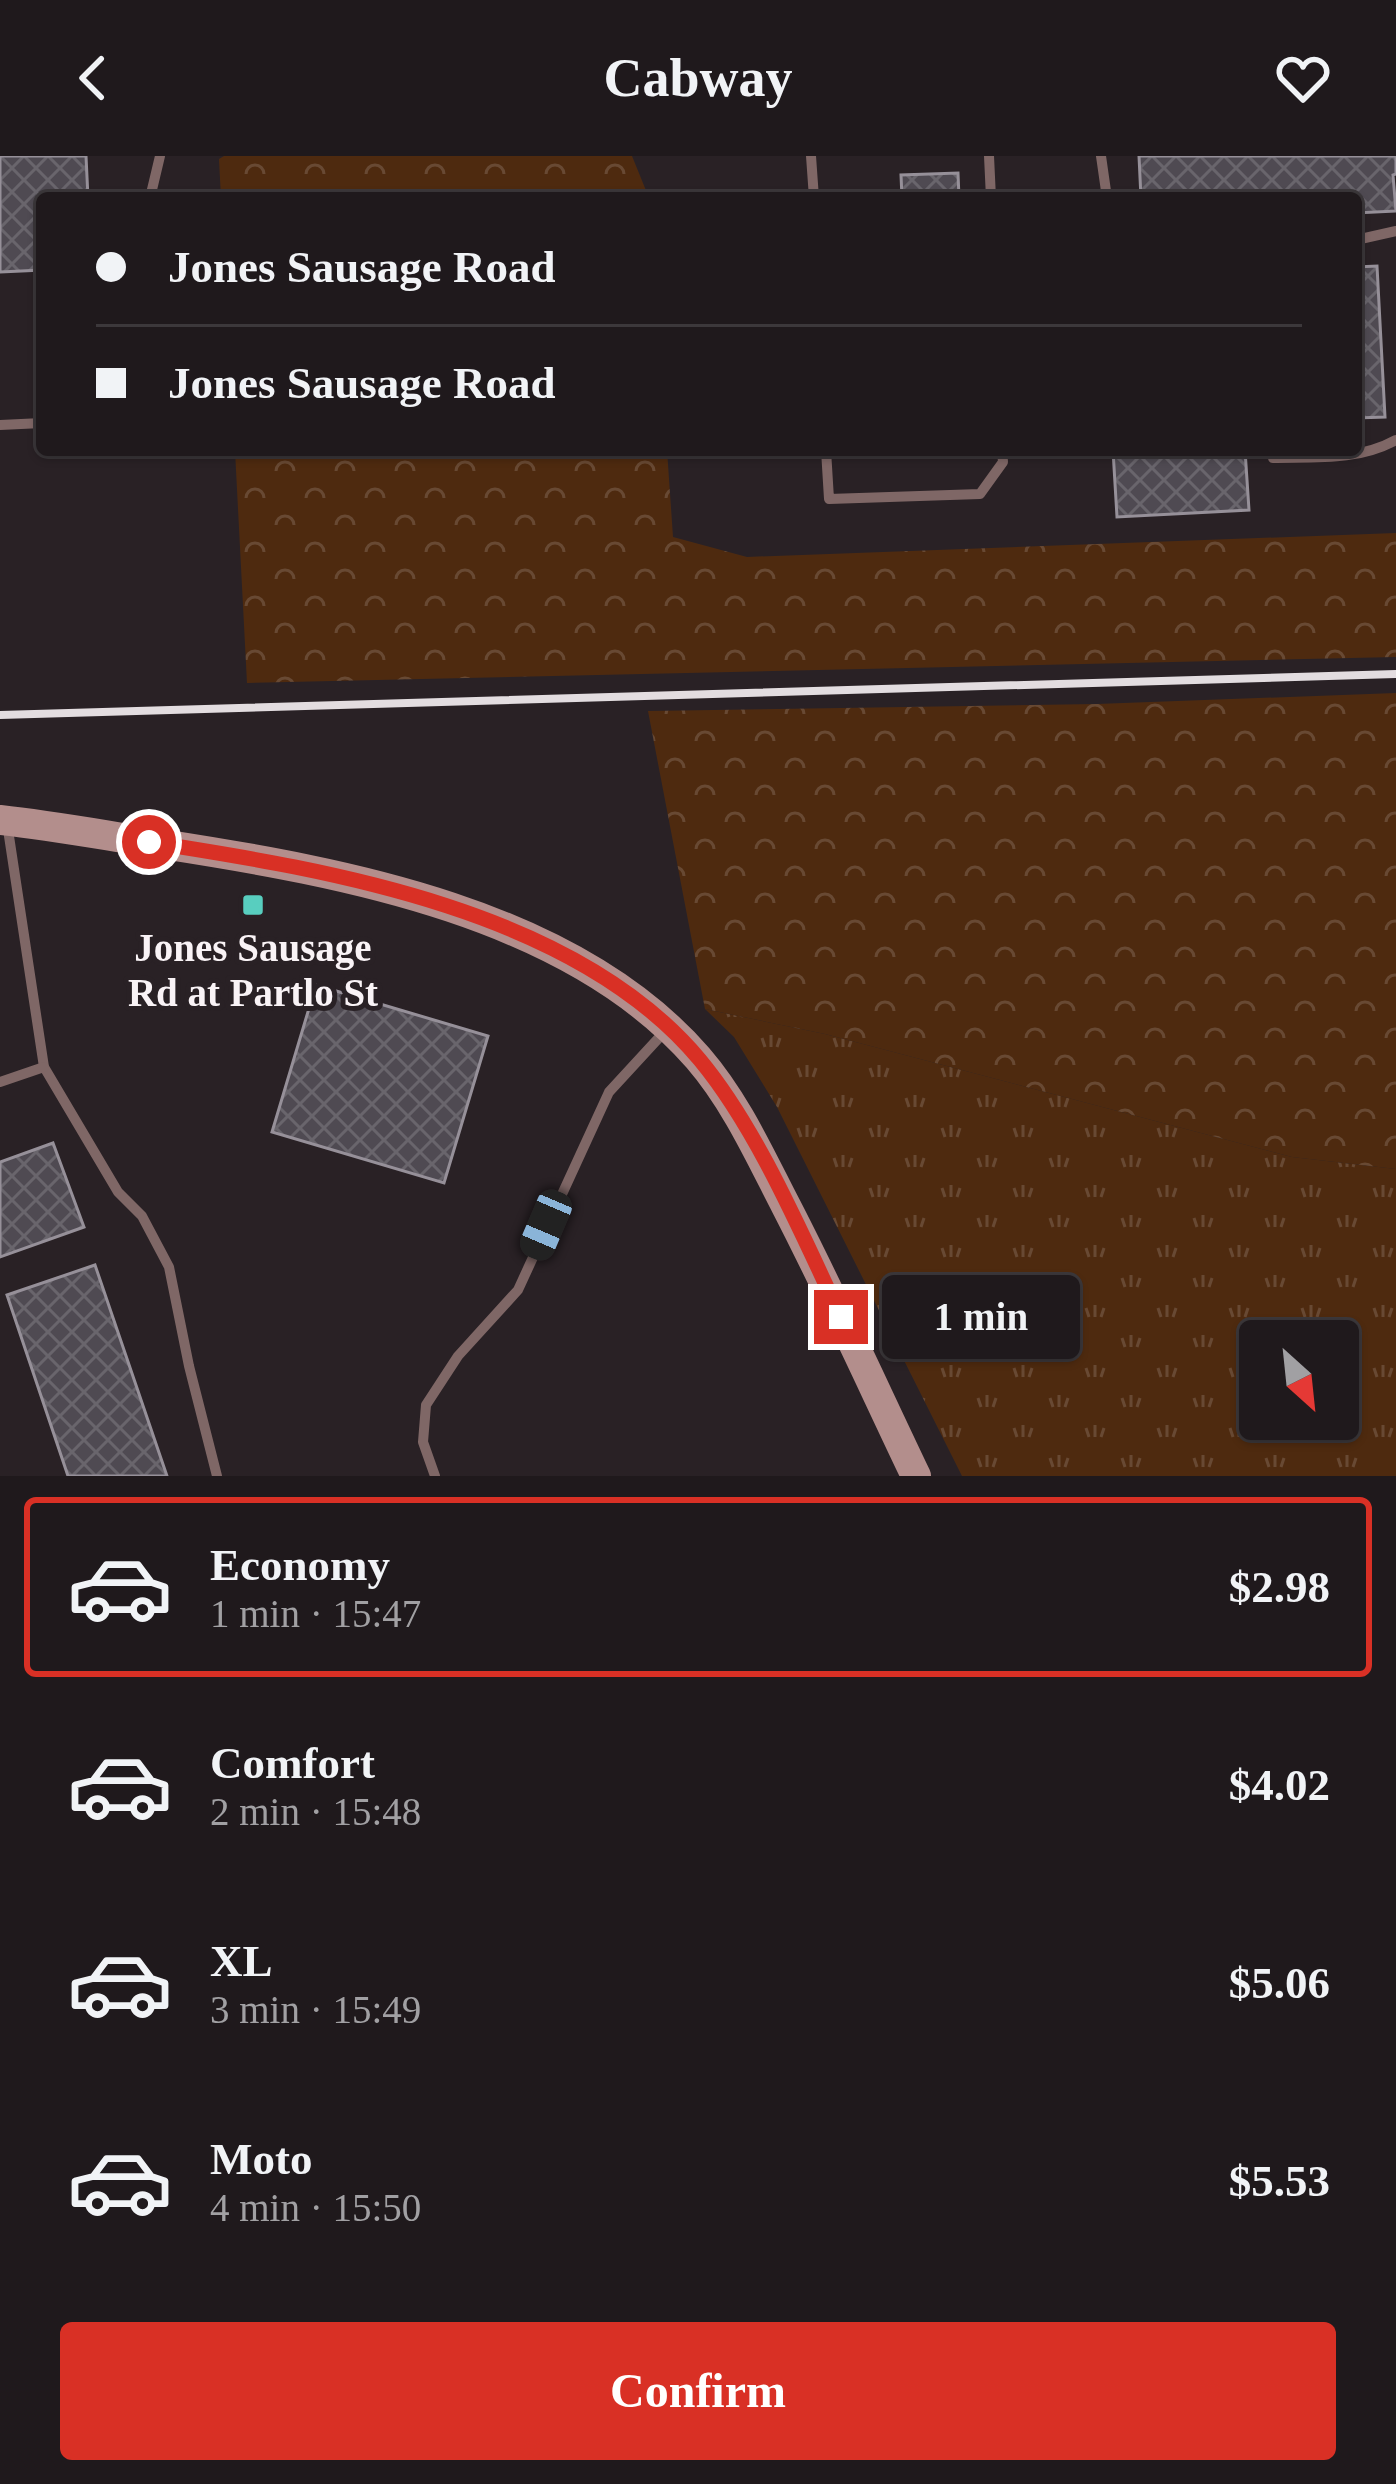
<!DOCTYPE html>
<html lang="en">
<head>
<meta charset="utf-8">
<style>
  :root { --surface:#1f191c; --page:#2c2629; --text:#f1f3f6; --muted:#a1a0a3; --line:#3c383b; --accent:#d93025 }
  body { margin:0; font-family:Georgia,serif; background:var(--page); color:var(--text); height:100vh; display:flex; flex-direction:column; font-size:45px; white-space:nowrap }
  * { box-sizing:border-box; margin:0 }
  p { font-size:39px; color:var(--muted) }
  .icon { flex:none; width:66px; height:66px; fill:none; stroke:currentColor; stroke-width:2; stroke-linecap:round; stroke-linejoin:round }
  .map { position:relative; height:1320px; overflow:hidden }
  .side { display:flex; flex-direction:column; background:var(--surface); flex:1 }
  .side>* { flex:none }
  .top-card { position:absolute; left:36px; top:36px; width:1326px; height:264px; border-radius:12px; box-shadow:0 3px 9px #0004,0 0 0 3px var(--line); display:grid; align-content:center; height:264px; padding:0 60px; background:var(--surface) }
  .needle { width:78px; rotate:153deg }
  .buttons { position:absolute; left:1239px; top:1164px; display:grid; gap:24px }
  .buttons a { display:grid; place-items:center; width:120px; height:120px; border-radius:12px; background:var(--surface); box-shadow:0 3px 9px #0004,0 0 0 3px var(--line); font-size:60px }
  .end { position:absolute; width:54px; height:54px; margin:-27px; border:15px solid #d93025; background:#fff; box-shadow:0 0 0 6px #fff }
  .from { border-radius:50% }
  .bubble { position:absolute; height:84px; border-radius:12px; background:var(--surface); box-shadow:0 3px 9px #0004,0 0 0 3px var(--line); font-size:39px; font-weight:700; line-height:84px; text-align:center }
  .car { position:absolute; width:36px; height:72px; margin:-36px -18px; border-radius:15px; box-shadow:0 0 9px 3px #0007; background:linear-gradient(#222 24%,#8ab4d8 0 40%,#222 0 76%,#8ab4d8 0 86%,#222 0) }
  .top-card b { display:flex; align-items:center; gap:42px; height:114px; font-size:45px }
  .top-card b+b { border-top:3px solid var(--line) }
  .top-card i { width:30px; height:30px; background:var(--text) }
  ul { padding:21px 0 0; list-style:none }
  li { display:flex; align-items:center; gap:36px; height:180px; margin:0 24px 18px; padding:0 36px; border:6px solid transparent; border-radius:12px }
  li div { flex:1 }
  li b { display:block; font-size:45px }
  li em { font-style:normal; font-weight:700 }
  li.on { border-color:var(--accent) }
  li>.icon { width:108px; height:108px; stroke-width:1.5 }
  .cta { display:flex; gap:24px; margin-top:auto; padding:24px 60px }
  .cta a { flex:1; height:138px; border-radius:12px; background:var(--accent); color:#fff; font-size:48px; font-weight:700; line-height:138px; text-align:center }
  header { display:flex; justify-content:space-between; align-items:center; height:156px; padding:0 60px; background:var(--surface); font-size:54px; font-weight:700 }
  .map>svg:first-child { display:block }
  .grass { fill:url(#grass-tufts); fill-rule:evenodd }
  .forest { fill:url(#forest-crowns) }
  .building { fill:url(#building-cross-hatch); stroke:#969099; stroke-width:3 }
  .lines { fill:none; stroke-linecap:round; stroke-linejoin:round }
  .service { stroke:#7f6766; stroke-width:10 }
  .secondary { stroke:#b38e8c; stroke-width:30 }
  .rail { stroke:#e3dde0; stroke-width:8 }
  .route { stroke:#d93025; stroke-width:15 }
  .poi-dot { fill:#58cebf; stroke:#292125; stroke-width:4.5 }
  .labels { text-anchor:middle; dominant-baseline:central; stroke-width:10; stroke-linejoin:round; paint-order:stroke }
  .poi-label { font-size:39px; font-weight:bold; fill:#f9f3f6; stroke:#292125 }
</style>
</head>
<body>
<header><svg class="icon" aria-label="back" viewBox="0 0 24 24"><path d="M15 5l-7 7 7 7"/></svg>Cabway<svg class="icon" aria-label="heart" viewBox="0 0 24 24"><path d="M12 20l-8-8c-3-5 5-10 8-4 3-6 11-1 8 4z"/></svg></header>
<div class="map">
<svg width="1396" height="1320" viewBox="0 0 1396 1320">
  <defs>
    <pattern id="grass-tufts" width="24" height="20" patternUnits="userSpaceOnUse" patternTransform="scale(3)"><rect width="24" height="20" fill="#4e2a0f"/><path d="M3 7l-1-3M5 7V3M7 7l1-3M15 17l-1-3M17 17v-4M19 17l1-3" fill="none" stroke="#684933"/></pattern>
    <pattern id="forest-crowns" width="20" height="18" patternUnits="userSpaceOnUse" patternTransform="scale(3)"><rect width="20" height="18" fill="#4e2a0f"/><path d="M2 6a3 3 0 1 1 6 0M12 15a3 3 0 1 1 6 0" fill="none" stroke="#684933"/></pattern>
    <pattern id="building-cross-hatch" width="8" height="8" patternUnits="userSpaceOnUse" patternTransform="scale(3)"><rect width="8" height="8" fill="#4f4a52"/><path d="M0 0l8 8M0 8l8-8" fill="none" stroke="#69656c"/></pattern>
  </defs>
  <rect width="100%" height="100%" fill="#292125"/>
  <path class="grass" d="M705,853L825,878L1292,1001L1396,1013V1320H962L777,951L734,881ZM1260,1185H1338V1263H1260Z"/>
  <g class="forest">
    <path d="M224,0H632L649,42H221L219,3Z"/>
    <path d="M235,294H667L673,381L747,401L1396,377V501L247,527Z"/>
    <path d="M1396,537V1013L1292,1001L825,878L705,853L648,555L1097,548Z"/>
  </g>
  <g class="building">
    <path d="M0,0H86L88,42H42V114L0,116Z"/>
    <path d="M1139,0H1396V18L1393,19L1396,55L1356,57V42H1141Z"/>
    <path d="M958,17L959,42H902L901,19Z"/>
    <path d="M1377,110L1385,261L1356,262V111Z"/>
    <path d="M1113,294H1245L1249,354L1117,361Z"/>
    <path d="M316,829L488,880L444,1027L272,976Z"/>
    <path d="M53,987L84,1071L0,1101V1006Z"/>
    <path d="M95,1109L167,1320H68L7,1139Z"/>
  </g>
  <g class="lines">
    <g class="service">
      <path d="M811,0L814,42"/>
      <path d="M989,0L991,42"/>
      <path d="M1101,0L1107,42"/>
      <path d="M150,42L160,0"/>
      <path d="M1356,84L1396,75"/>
      <path d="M0,269L42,267"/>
      <path d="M826,294L829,343L980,338L1003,306L1002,294"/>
      <path d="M1272,294L1273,302C1315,301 1358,305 1396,284"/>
      <path d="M7,667L44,911L118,1036L142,1060L169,1111L189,1210L217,1320"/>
      <path d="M0,926L44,911"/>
      <path d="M435,1320L423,1286L426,1249L458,1200L518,1134L609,936L667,873"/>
    </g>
    <path class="secondary" d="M0,664C54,670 108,680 162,688C343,716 572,757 698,902C736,946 760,1000 786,1050C832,1139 873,1230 916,1320"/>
    <path class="rail" d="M0,559L1396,518"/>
  </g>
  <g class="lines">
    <path class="route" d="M149,686C331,714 576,755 700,904C758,974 802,1079 841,1161"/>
  </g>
  <rect class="poi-dot" x="241" y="737" width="24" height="24" rx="6"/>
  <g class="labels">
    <g class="poi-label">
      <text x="253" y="791">Jones Sausage<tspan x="253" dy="45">Rd at Partlo St</tspan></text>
    </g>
  </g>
</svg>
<div class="buttons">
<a><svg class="needle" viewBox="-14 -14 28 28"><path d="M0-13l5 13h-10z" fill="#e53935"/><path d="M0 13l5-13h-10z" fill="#a1a0a3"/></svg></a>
</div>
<i class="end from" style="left:149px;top:686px"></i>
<i class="end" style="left:841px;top:1161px"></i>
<div class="bubble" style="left:882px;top:1119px;width:198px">1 min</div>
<i class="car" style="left:546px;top:1069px;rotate:203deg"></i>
<div class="top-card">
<b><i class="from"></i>Jones Sausage Road</b>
<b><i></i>Jones Sausage Road</b>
</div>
</div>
<section class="side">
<ul>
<li class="on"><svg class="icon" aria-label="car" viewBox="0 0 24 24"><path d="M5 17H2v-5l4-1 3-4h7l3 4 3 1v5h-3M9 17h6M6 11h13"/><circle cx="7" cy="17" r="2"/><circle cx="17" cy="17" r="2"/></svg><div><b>Economy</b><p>1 min · 15:47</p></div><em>$2.98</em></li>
<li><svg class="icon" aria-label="car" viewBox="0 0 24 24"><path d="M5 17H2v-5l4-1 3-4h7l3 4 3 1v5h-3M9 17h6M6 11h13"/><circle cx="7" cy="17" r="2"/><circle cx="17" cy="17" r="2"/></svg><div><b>Comfort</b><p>2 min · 15:48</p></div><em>$4.02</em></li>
<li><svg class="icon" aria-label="car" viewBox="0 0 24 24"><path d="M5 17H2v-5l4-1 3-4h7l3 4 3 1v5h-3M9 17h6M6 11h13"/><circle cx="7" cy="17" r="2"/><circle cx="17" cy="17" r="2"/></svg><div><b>XL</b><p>3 min · 15:49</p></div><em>$5.06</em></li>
<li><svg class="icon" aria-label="car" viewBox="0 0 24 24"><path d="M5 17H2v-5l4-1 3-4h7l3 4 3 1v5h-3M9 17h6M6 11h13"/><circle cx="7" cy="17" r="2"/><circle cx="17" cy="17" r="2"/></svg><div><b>Moto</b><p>4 min · 15:50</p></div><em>$5.53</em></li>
</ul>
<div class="cta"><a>Confirm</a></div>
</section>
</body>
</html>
